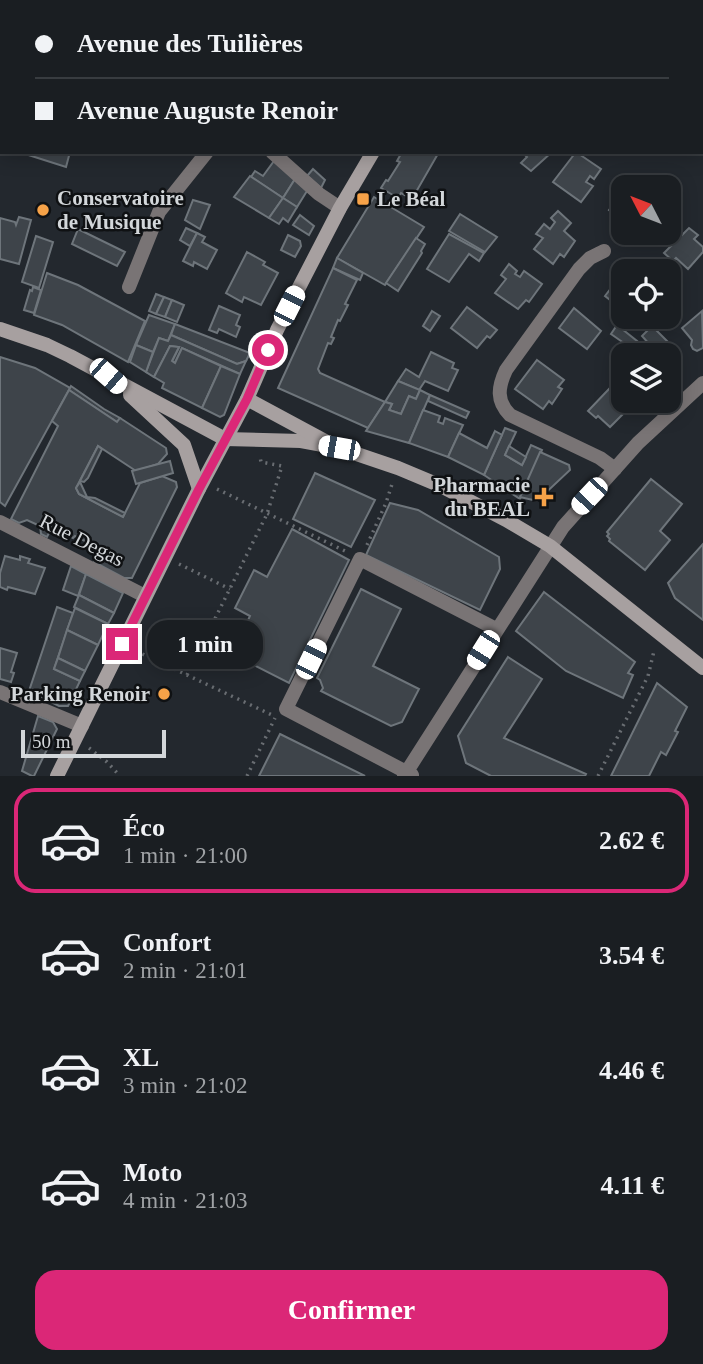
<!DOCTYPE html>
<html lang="fr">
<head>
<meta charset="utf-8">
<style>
  :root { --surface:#1a1e22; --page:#272b2f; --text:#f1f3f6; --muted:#9fa2a5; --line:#383c40; --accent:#db2777 }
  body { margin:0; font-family:Georgia,serif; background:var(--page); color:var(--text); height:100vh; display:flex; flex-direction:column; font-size:26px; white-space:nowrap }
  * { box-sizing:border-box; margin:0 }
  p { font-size:23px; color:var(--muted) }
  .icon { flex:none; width:38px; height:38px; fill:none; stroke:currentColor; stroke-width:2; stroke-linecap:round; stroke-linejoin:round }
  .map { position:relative; height:776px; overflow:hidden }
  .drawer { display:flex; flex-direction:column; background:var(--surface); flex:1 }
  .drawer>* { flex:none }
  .banner { position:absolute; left:0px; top:0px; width:704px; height:154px; box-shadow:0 4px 18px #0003,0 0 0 2px var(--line); display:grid; align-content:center; height:154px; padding:0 35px; background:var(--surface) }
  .needle { width:46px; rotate:312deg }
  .fabs { position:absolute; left:611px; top:175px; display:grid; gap:14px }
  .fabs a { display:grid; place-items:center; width:70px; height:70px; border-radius:14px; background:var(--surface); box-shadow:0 4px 18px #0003,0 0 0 2px var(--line); font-size:35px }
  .scale { position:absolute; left:21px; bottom:18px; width:145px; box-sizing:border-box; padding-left:7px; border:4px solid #d3d7da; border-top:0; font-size:19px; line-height:24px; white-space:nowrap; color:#d3d7da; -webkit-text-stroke:5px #0f1113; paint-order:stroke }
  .end { position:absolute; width:32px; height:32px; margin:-16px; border:9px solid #db2777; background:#fff; box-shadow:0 0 0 4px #fff }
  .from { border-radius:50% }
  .bubble { position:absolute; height:49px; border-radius:21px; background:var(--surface); box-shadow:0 4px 18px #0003,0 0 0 2px var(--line); font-size:23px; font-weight:700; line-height:49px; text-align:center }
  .car { position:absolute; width:21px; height:42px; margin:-21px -10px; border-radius:9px; box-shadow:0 0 5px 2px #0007; background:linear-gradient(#fff 24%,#345 0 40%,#fff 0 76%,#345 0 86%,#fff 0) }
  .banner b { display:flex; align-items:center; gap:24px; height:66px; font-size:26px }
  .banner b+b { border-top:2px solid var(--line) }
  .banner i { width:18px; height:18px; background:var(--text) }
  ul { padding:12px 0 0; list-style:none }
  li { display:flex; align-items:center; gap:21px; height:105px; margin:0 14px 10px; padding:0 21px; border:4px solid transparent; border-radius:21px }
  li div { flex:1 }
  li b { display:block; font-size:26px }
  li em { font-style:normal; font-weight:700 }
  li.active { border-color:var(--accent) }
  li>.icon { width:63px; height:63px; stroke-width:1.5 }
  .primary-button { display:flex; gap:14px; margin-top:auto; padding:14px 35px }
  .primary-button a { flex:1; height:80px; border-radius:21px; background:var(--accent); color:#fff; font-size:28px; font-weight:700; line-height:80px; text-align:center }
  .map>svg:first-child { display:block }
  .building { fill:#3e444a; stroke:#6e757b; stroke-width:2 }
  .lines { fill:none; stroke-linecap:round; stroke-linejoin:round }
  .path { stroke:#696d72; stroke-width:3.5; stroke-dasharray:2 5; stroke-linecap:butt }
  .lane { stroke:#797475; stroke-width:10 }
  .street { stroke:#797475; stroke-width:14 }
  .secondary { stroke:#a7a0a0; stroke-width:14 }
  .route { stroke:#db2777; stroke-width:9 }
  .poi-dot { fill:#f6a248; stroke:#0f1113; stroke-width:2.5 }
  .labels { text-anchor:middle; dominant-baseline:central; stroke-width:5; stroke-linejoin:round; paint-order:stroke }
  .poi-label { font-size:21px; font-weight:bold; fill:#d3d7da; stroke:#0f1113; text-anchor:start }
  .street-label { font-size:21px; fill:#d3d7da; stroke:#0f1113 }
</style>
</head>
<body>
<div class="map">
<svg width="703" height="776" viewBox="0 0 703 776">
  <rect width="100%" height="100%" fill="#23282e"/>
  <g class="building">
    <path d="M19,152H70L66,167Z"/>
    <path d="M402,152H439L412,199L401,193L398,198L381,188L386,180L388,181L400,162L397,161Z"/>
    <path d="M522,152H552L531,171L521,163L527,157Z"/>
    <path d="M576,152L601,169L594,179L590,176L586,182L593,186L581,202L553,182Z"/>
    <path d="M274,161L295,179L283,198L251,177L255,171L263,176Z"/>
    <path d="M313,169L325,180L321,188L307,176Z"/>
    <path d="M250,176L283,198L269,218L234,197Z"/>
    <path d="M295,179L307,191L297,207L283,198Z"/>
    <path d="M623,192V221L609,210Z"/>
    <path d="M374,197L424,227L385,285L337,258Z"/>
    <path d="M283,198L297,207L288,222L283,218L279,224L269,218Z"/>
    <path d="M193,200L210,205L200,229L185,220Z"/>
    <path d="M558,211L571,223L564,231L575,241L564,257L560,254L553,264L534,249L543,238L536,234L544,224L550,229L555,222L551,218Z"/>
    <path d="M460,214L497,237L485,252L449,231Z"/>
    <path d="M300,215L314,226L309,235L293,225Z"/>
    <path d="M19,217L31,220L19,264L0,259V218L15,222L16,225Z"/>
    <path d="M186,228L197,233L190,246L180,240Z"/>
    <path d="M689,228L698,235L694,239L703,247V252L688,269L676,258L673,261L664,253Z"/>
    <path d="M78,229L125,252L117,266L72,244Z"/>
    <path d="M197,233L205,237L202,242L217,250L207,269L194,262L193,266L183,261Z"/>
    <path d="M449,234L484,253L479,261L469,254L449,282L427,269Z"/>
    <path d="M288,235L300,241L301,246L295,257L281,250Z"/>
    <path d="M36,236L53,242L39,288L22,282Z"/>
    <path d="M416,238L425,244L421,251L422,253L398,291L386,283Z"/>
    <path d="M247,252L265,262L263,265L278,273L261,305L244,297L242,302L226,293Z"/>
    <path d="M337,258L363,273L360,280L333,268Z"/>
    <path d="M640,260L653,268L651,271L633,270Z"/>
    <path d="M509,264L517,271L515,274L520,277L524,271L542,284L529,302L526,300L518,309L495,293L506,279L501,275Z"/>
    <path d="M333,268L357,280L345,304L348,305L340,321L338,320L331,337L334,338L331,344L328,343L318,369L320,373L385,402L368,428L278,388Z"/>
    <path d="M47,273L78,285L145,321L128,362L62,325L34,315Z"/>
    <path d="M621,275L623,276V316L616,311L619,307L605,296Z"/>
    <path d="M33,287L41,290L34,313L24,310L30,290L32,291Z"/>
    <path d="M156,294L164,297L156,314L149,311Z"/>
    <path d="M164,297L172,300L165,317L156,314Z"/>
    <path d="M172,300L184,305L177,322L165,317Z"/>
    <path d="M219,306L240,315L236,325L240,327L236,337L219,329L217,333L209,330Z"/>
    <path d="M467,307L497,330L490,338L487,336L477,348L451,328Z"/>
    <path d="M574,308L601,331L587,349L559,328Z"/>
    <path d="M432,311L440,316L430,331L423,326Z"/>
    <path d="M702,311L703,348L697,351L693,349L691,345L692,340L682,328Z"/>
    <path d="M149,315L175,324L168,341L159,338L153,352L136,345Z"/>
    <path d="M175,324L250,353L246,361L237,364L171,335Z"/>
    <path d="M617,325L637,341L631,348L611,334Z"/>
    <path d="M652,326L667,341L658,349L664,355H642L651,346L642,336Z"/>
    <path d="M171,335L237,364L246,361L240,374L182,348L175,363L172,361L179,347L170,346L154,377L146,372L159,338L168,341Z"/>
    <path d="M136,345L153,352L146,372L130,362Z"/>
    <path d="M170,346L179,347L172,361L175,363L182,348L221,366L202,408L162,388L164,383L154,377Z"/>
    <path d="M431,352L454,363L452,368L458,370L448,391L425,381L419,390L398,381L406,369L419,377Z"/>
    <path d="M0,357L35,368L70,388L5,506L0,502Z"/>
    <path d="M537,360L564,380L558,387L562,389L552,404L549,401L543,409L515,389Z"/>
    <path d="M221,366L240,374L224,415L220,417L202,408Z"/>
    <path d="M398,381L420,390L416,399L409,396L401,414L389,410L392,404L385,402Z"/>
    <path d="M71,386L104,409L120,418L117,422L69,390Z"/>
    <path d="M609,389L629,408L610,427L598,416L596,418L588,411Z"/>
    <path d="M69,390L117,422L120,418L166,448L167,454L158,464L136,471L98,446L76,488L79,494L123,517L140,483L162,476L176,482L177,487L132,578H124L94,562L97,554L93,545L75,536L73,538L52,527L47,537L41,534L40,526L27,520L19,523L11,519L58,426L52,421Z"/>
    <path d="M420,390L430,395L409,443L366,431L385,402L392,404L389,410L401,414L409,396L416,399Z"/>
    <path d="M430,395L469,412L466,418L428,401Z"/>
    <path d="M423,410L440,416L438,422L443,424L445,418L463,425L448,457L409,443Z"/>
    <path d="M505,428L516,432L505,455L522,465L531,445L542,450L520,499L484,475Z"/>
    <path d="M495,431L502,435L484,475L448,457L459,433L487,448Z"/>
    <path d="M98,446L102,449L88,478L84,482L80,481Z"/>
    <path d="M509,446L526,457L522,465L505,455Z"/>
    <path d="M540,452L569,465L570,470L537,501L520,497Z"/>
    <path d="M170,461L173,473L136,484L132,471Z"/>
    <path d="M315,473L375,500L351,547L293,519Z"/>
    <path d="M651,479L682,504L660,531L670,540L645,570L609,541L610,539L607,536L609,534L607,532Z"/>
    <path d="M80,482L87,497L95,498L125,513L123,517L79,494L76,488Z"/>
    <path d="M390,503L418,510L499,557L500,569L480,610L366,555Z"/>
    <path d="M292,529L349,560L289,683L232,654L250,616L235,608L254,570L267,577Z"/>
    <path d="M703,544V620L675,598L668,583Z"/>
    <path d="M5,556L20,560V556L30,559L28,563L45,568L35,594L8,587L7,590L0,587V573Z"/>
    <path d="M71,566L86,574L78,596L63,590Z"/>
    <path d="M86,574L123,593L114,613L79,595Z"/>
    <path d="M361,589L401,609L373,666L419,689L402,722L391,726L321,691L323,688L320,680L317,678Z"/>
    <path d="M544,592L635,662L628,673L633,675L623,698L566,671L516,631Z"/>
    <path d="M79,595L114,613L108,624L74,607Z"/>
    <path d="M57,607L73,613L54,669L80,681L68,706H59L29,691Z"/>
    <path d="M75,608L108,624L98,645L67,630Z"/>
    <path d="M67,630L98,645L85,671L58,658Z"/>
    <path d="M0,648L17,653L11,672L14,673L11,682L0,679Z"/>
    <path d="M508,657L542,679L504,738L586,774L585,776H491L466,763L458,736Z"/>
    <path d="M58,658L85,671L80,681L54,669Z"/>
    <path d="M657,683L687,707L675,731L678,732L666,755L661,752L649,776H611Z"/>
    <path d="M38,716L53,722L57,729L34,776H32L22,771Z"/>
    <path d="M280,734L365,776H259Z"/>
  </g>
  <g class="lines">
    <g class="path">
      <path d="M217,489L345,551"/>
      <path d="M367,545L386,503L393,481"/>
      <path d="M179,564L230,589"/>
      <path d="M136,651L272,715"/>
      <path d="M187,675L267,514L282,466L261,462L260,457"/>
      <path d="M89,748L107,762L120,776"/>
      <path d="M247,776L275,718"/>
      <path d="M598,776L648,676L654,651"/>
    </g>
    <path class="lane" d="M593,0L602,2"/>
    <g class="street">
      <path d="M425,0L427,2"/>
      <path d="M22,2L23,0"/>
      <path d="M274,2L275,0"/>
      <path d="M357,2L359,0"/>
      <path d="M0,77L2,71"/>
      <path d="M272,152L319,194L340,208"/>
      <path d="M604,251L590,258L579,269L506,370C498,387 496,401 510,415L600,458L615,469"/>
      <path d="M129,287L159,212L207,152"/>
      <path d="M0,522L145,596"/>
      <path d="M0,692L82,726"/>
      <path d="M412,775L286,709L360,559L496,629"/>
      <path d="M404,776L563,527L638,443L703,383"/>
    </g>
    <g class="secondary">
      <path d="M483,2L484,0"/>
      <path d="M0,329L47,345L70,356L225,439L301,441L339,448L398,468L441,486L506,520L550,546L703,668"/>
      <path d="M130,395L184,445L199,489"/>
      <path d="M247,399L325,441"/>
      <path d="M57,776L199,489L247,399L277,330L340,208L373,152"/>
    </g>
  </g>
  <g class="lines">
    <path class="route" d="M122,644L199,489L247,399L268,350"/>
  </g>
  <g class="poi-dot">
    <rect x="356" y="192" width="14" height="14" rx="3.5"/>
    <circle cx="43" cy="210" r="7"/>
    <path d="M540.5 486.5h7v7h7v7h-7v7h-7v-7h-7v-7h7z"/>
    <circle cx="164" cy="694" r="7"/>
  </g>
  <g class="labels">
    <g class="poi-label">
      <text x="57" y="198">Conservatoire<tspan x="57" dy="24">de Musique</tspan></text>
      <text x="377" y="199">Le Béal</text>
      <text x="530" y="485" text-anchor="end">Pharmacie<tspan x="530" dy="24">du BEAL</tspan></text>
      <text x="150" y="694" text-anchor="end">Parking Renoir</text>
    </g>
    <g class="street-label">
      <text transform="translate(82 540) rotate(27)">Rue Degas</text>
    </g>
  </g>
</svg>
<div class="fabs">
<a><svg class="needle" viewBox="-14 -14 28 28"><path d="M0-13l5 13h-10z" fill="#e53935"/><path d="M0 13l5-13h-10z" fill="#9fa2a5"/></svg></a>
<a><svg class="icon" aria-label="locate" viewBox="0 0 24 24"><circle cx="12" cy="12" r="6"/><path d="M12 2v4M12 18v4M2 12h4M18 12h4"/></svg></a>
<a><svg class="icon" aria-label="layers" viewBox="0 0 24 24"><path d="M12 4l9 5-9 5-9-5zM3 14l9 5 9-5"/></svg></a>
</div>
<div class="scale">50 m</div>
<i class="end from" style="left:268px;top:350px"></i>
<i class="end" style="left:122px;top:644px"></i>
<div class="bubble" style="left:147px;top:620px;width:116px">1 min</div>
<i class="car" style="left:289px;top:306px;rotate:27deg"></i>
<i class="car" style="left:108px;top:376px;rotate:131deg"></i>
<i class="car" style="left:339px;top:448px;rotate:280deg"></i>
<i class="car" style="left:589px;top:496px;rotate:223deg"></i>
<i class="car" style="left:483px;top:650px;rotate:212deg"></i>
<i class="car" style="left:311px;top:659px;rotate:26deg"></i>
<div class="banner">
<b><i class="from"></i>Avenue des Tuilières</b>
<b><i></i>Avenue Auguste Renoir</b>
</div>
</div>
<section class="drawer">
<ul>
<li class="active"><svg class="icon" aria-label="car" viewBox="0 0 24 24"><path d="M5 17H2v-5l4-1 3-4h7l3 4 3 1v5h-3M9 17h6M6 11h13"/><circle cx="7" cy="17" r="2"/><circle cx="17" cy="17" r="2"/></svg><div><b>Éco</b><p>1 min · 21:00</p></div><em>2.62 €</em></li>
<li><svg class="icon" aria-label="car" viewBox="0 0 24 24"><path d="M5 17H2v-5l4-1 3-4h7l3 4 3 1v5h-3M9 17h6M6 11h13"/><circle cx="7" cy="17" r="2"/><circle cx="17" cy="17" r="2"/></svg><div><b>Confort</b><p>2 min · 21:01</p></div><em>3.54 €</em></li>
<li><svg class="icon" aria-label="car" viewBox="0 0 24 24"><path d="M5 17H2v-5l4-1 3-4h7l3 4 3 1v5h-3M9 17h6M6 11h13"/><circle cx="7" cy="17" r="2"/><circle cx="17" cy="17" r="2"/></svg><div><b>XL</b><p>3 min · 21:02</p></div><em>4.46 €</em></li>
<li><svg class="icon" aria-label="car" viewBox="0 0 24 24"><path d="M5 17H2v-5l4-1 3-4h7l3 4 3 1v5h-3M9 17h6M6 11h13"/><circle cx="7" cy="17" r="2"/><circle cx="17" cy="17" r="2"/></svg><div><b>Moto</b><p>4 min · 21:03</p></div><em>4.11 €</em></li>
</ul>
<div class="primary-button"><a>Confirmer</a></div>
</section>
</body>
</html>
